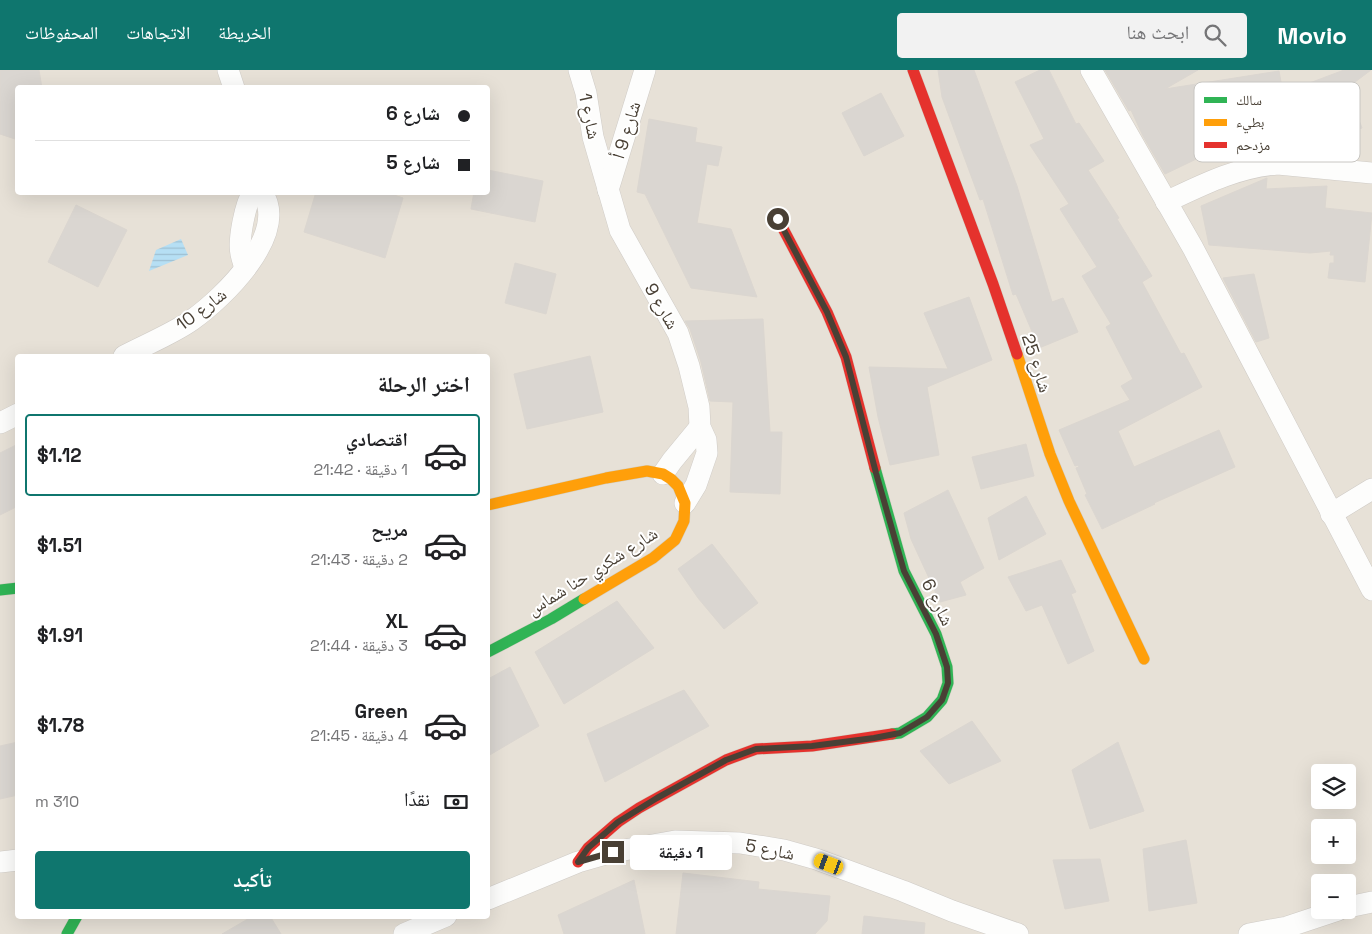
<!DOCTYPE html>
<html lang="ar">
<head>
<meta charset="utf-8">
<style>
  :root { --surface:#fff; --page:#f2f2f2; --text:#202124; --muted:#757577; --line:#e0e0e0; --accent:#0f766e }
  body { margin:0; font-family:"Space Grotesk","Noto Naskh Arabic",sans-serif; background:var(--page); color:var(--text); direction:rtl; height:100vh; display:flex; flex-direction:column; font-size:19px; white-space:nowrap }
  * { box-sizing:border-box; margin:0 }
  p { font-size:16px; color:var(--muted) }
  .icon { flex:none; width:28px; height:28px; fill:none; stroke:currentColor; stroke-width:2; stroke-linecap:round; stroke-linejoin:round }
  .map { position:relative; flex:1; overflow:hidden; direction:ltr }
  .drawer { position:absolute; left:15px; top:284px; width:475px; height:565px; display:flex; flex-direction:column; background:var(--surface); border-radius:5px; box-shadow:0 5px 20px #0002; direction:rtl }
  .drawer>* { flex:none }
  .top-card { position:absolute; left:15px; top:15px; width:475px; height:110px; border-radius:5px; box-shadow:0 5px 20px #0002; direction:rtl; display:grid; align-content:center; height:110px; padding:0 20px; background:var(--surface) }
  .controls { position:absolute; left:1311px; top:694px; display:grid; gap:10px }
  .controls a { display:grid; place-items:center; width:45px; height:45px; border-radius:5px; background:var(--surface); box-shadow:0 5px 20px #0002; font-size:25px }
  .end { position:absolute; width:22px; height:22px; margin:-11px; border:6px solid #494035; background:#fff; box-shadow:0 0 0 2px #fff }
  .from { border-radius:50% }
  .bubble { position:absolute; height:35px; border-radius:5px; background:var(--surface); box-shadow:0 5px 20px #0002; font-size:16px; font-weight:700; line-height:35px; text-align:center; direction:rtl }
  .car { position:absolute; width:15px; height:30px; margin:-15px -8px; border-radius:6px; box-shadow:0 0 4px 1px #0007; background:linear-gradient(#f5c518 24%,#345 0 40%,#f5c518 0 76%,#345 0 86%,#f5c518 0) }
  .top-card b { display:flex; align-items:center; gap:18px; height:48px; font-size:19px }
  .top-card b+b { border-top:1px solid var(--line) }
  .top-card i { width:12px; height:12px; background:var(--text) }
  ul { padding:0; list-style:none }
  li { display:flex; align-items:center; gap:15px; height:82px; margin:0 10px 8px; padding:0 10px; border:2px solid transparent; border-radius:5px }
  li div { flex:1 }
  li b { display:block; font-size:19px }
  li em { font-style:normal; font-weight:700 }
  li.active { border-color:var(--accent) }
  li>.icon { width:45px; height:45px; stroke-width:1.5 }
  h2 { padding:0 20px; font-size:22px; line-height:60px }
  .pay { display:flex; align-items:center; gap:12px; height:55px; padding:0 20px; font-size:19px }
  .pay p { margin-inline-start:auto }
  .action { display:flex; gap:10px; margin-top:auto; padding:10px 20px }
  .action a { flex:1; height:58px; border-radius:5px; background:var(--accent); color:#fff; font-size:20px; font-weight:700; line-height:58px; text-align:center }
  header { display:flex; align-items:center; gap:30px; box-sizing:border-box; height:70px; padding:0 25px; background:var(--accent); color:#fff }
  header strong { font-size:24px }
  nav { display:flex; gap:28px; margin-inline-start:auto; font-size:18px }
  .search { width:350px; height:45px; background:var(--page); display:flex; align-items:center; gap:12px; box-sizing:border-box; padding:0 18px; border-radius:5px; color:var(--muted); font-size:19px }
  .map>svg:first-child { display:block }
  .residential { fill:#e7e1d7; fill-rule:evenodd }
  .water { fill:url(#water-rules) }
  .building { fill:#dad6d1; stroke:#dbd6d0 }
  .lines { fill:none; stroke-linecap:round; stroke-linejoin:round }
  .street-casing { stroke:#cfcbc6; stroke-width:22 }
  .fast-casing { stroke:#d3cec2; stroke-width:12 }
  .slow-casing { stroke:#d3cec2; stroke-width:12 }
  .jam-casing { stroke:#d3cec2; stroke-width:12 }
  .street { stroke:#fdfdfc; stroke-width:21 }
  .fast { stroke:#30b455; stroke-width:11 }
  .slow { stroke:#ff9f0a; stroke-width:11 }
  .jam { stroke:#e5322d; stroke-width:11 }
  .route { stroke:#494035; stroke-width:6 }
  .labels { text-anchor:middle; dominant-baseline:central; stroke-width:4; stroke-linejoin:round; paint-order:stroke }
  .street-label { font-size:18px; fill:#494035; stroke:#fff }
  .key { fill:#fff; stroke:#c8c6c2; stroke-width:1 }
  .key-label { font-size:14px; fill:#494035 }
</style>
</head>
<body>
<header>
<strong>Movio</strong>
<div class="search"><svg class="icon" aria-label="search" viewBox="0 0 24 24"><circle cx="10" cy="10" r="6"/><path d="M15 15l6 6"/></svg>ابحث هنا</div>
<nav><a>الخريطة</a><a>الاتجاهات</a><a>المحفوظات</a></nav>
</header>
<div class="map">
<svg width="1372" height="864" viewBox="0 0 1372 864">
  <defs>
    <pattern id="water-rules" width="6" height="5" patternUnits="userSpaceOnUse" patternTransform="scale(1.25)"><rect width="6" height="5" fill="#b6dff4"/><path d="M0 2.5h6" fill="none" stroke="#9ec0d2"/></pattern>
  </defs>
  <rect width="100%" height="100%" fill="#f2efea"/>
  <path class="residential" d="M0,0H1372V864H0ZM18,18H488V122H18ZM18,286H488V846H18ZM1320,702H1348V730H1320ZM1320,758H1348V785H1320ZM1320,812H1348V840H1320Z"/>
  <path class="water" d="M181,169L188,185L149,201L156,180Z"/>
  <g class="building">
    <path d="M0,0H39L42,18H18V70L0,64Z"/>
    <path d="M938,0H974L1017,116L1052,232L1063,228L1078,262L1039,278L1016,224L1013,225L983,129L980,130L942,27Z"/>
    <path d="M1040,0H1049L1076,54L1079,53L1104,91L1088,100L1119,148L1117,149L1152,206L1142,212L1181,284L1184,283L1202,317L1118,361L1134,397L1219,360L1235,397L1154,433L1155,434L1102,459L1085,425L1087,424L1076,398L1079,397L1078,395L1075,396L1059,360L1130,330L1121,316L1133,309L1106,257L1111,254L1082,206L1097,197L1060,139L1069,134L1030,75L1044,69L1015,12Z"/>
    <path d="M1105,0H1198L1165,19L1279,1L1283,23L1344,0H1371L1347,18L1362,58L1318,74L1312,57L1238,69L1165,104L1143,66L1131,40L1129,41Z"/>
    <path d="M881,23L904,66L864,86L842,43Z"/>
    <path d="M649,49L697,58L695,72L722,77L718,96L707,94L697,153L731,159L757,227L691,218L645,124L637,122Z"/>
    <path d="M488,100L543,111L535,152L471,139L474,122H488Z"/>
    <path d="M1267,108L1266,119L1327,116L1325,138L1372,143L1365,212L1328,208L1330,193H1334V185H1330L1331,181L1310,183L1209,175L1201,136Z"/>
    <path d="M316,122H385L403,128L385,188L304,162Z"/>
    <path d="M76,135L127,160L98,217L48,192Z"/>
    <path d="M515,193L556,204L546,244L505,233Z"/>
    <path d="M1254,204L1269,268L1256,272L1223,208Z"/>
    <path d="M969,227L992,290L927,317L939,385L890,395L878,347L869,297L948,299L924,243Z"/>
    <path d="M763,249L770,362H782L780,424L730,422L733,332L710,331L701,292L690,259L685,251Z"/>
    <path d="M590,286L603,342L527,359L514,304Z"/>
    <path d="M18,374V436L0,445V383Z"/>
    <path d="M1026,374L1034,406L981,419L972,387Z"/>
    <path d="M948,420L984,498L960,512L966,525L940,532L911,469L904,443Z"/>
    <path d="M1026,426L1046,464L999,490L988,448Z"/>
    <path d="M712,474L758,533L724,559L698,528L678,499Z"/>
    <path d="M1061,490L1076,522L1071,524L1094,581L1068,594L1042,535L1026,541L1008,507Z"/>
    <path d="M617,531L654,578L564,634L535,582Z"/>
    <path d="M510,597L539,656L488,686V609Z"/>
    <path d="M684,620L709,656L605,712L587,664Z"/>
    <path d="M972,651L1001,691L949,714L920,681Z"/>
    <path d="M18,672V725L0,729V676Z"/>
    <path d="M1118,672L1144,741L1090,759L1072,700Z"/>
    <path d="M1186,770L1197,833L1149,841L1143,779Z"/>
    <path d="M1100,789L1109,831L1065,839L1053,790Z"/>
    <path d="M683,803L759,812L758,819L830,826L827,851L815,864H676Z"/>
    <path d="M634,810L645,864H564L558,845Z"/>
    <path d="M253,846H270L281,864H222Z"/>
    <path d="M864,846L925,853L924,864H862Z"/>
  </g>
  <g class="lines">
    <defs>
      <g id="street">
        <path d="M228,0L234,18"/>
        <path d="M579,0L586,23L593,67L620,160L678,263L689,296L699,337L700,357L706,370L707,383L696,415L685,433"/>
        <path d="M1091,0L1193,178L1372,520"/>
        <path d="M608,120L645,0"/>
        <path d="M1166,132C1202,115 1237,97 1278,94L1372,103"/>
        <path d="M245,199C244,194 242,189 241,184C238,170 245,134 253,122"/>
        <path d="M124,286C145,275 174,263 192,250C223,228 290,164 262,122"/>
        <path d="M0,353L18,344"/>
        <path d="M663,404L672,391L700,357"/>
        <path d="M1331,444L1372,419"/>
        <path d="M0,792L18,790"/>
        <path d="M488,829L578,792L613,782L675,771L740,773L784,780L816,789L903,821L952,841L1018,864"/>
        <path d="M1348,837L1372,832"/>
        <path d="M404,864L446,846"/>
        <path d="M1249,864L1287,857L1338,840"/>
      </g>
      <g id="fast">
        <path d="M875,398L904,501L936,564L947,597L948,613L942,630L927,647L900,663L892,664"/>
        <path d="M0,520L18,518"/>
        <path d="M488,582L551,549L584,529"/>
        <path d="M67,864L77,846"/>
      </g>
      <g id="slow">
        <path d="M1017,284L1050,384L1069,431L1144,589"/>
        <path d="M488,435L606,408L647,401L663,404L671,409L678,416L685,433L684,451L675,470L653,488L584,529"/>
      </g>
      <g id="jam">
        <path d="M913,0L993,214L1017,284"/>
        <path d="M778,149L827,242L846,287L875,398"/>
        <path d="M578,792L588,778L618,752L639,738L726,690L756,679L812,676L892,664"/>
      </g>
    </defs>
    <use href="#street" class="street-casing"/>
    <use href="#fast" class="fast-casing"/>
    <use href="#slow" class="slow-casing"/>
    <use href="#jam" class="jam-casing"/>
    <use href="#street" class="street"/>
    <use href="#fast" class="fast"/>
    <use href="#slow" class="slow"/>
    <use href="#jam" class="jam"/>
  </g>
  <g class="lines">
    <path class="route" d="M613,782L578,792L588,778L618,752L657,728L726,690L756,679L812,676L874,668L900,663L927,647L942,630L948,613L947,597L936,564L904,501L876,403L846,287L827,242L778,149"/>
  </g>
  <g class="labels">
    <g class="street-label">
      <text transform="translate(590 46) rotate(78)">شارع 1</text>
      <text transform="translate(626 60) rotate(-73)">شارع 9 أ</text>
      <text transform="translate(662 236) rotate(60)">شارع 9</text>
      <text transform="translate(201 239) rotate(-37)">شارع 10</text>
      <text transform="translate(1037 293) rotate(72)">شارع 25</text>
      <text transform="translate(592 501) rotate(-32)">شارع شكري حنا شماس</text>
      <text transform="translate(938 532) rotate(64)">شارع 6</text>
      <text transform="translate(770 779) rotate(11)">شارع 5</text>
    </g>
  </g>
  <rect x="1194" y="12" width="166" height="80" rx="8" class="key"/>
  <rect x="1204" y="27" width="23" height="6" fill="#30b455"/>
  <rect x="1204" y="49" width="23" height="7" fill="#ff9f0a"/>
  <rect x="1204" y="72" width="23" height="6" fill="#e5322d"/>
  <g class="key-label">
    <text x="1236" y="35">سالك</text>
    <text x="1236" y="57">بطيء</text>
    <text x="1236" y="80">مزدحم</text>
  </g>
</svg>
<div class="controls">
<a><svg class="icon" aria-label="layers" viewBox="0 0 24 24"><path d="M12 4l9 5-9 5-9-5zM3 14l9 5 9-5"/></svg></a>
<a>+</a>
<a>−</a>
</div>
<i class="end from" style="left:778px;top:149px"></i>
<i class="end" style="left:613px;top:782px"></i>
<div class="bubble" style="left:630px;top:765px;width:102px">1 دقيقة</div>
<i class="car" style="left:829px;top:794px;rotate:291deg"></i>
<div class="top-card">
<b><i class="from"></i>شارع 6</b>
<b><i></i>شارع 5</b>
</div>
<section class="drawer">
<h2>اختر الرحلة</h2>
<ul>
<li class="active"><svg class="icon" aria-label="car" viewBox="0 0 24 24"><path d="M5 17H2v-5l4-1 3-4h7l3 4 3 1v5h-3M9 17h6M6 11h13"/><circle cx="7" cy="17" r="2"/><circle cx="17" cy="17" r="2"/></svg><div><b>اقتصادي</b><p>1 دقيقة · 21:42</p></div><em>$1.12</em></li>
<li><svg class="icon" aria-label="car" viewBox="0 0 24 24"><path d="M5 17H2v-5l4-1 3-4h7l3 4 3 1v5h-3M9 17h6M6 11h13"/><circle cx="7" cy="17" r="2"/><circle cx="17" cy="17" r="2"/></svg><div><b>مريح</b><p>2 دقيقة · 21:43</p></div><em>$1.51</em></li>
<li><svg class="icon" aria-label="car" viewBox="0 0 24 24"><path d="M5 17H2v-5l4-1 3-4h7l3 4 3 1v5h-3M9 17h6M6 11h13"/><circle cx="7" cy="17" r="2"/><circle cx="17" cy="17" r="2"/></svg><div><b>XL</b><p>3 دقيقة · 21:44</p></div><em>$1.91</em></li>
<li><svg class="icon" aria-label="car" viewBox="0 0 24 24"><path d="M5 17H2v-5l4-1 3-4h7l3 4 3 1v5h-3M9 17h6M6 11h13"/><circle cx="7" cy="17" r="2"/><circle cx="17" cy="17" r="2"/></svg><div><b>Green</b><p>4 دقيقة · 21:45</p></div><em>$1.78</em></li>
</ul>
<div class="pay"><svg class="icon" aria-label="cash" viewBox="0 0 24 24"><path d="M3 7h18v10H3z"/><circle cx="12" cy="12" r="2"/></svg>نقدًا<p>310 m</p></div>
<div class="action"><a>تأكيد</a></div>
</section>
</div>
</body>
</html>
